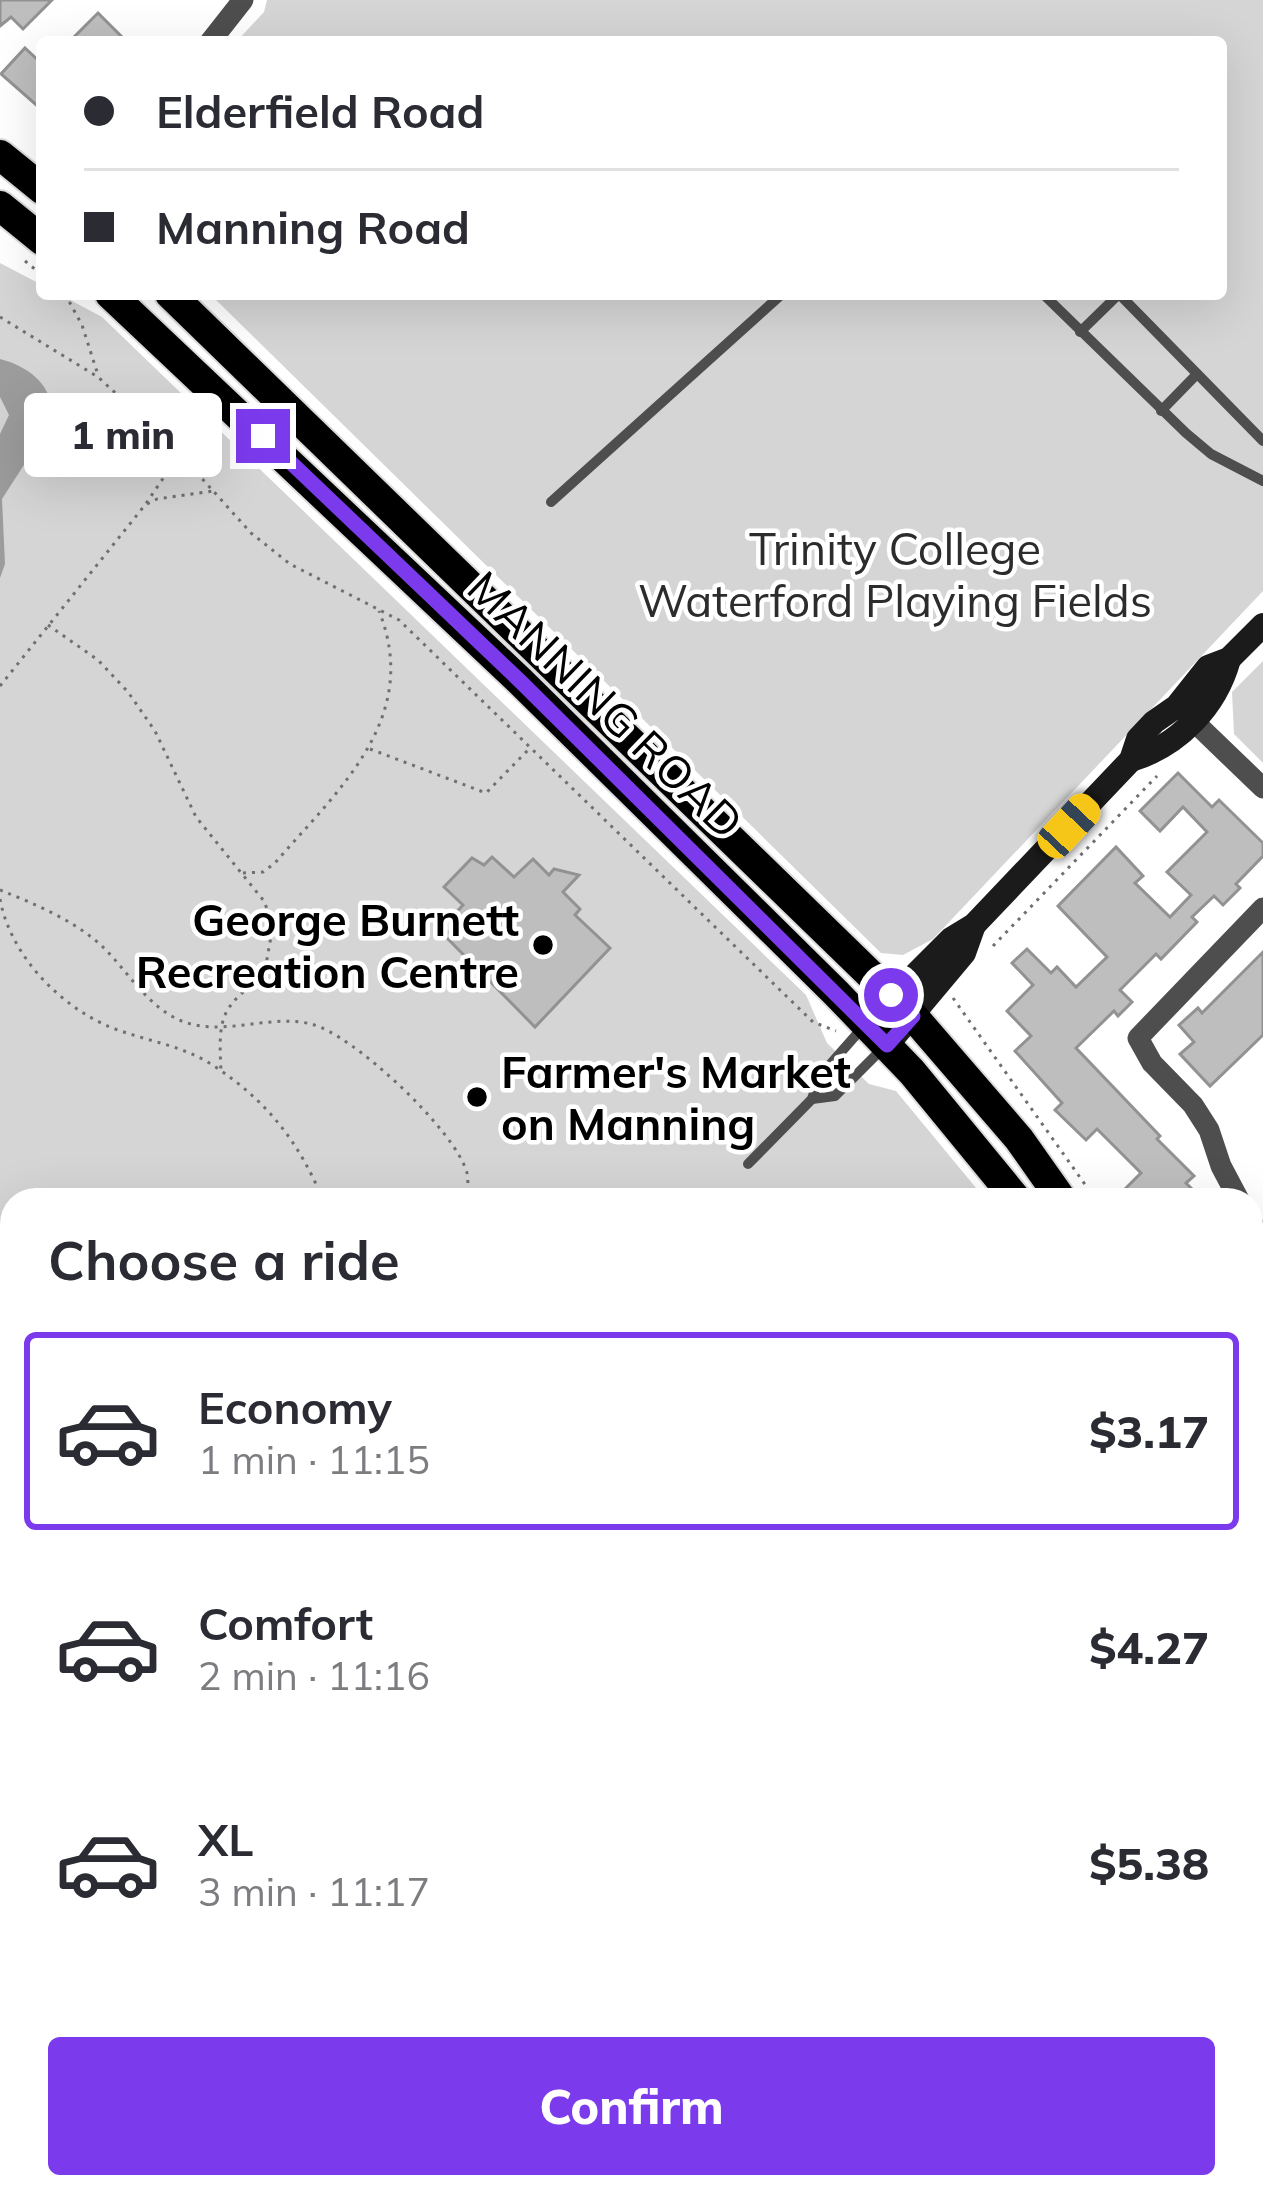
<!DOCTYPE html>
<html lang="en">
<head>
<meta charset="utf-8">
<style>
  :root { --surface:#fff; --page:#f7f7f7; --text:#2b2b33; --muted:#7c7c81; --line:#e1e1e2; --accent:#7c3aed }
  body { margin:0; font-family:Mulish,sans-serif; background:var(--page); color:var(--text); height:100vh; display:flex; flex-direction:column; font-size:45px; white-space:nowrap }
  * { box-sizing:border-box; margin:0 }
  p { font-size:39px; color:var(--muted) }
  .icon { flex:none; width:66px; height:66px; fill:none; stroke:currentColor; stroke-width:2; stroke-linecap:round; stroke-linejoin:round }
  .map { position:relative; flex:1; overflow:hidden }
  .panel { position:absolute; left:0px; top:1188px; width:1263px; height:1011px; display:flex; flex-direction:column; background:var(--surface); border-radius:36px 36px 0 0; box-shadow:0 12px 48px #0002 }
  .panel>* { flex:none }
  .guide { position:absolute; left:36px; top:36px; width:1191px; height:264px; border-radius:12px; box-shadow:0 12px 48px #0002; display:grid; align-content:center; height:264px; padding:0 48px; background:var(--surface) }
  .end { position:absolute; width:54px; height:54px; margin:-27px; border:15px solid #7c3aed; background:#fff; box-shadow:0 0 0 6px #fff }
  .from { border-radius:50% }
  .bubble { position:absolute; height:84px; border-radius:12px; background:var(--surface); box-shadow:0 12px 48px #0002; font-size:39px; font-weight:800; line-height:84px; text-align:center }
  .car { position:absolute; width:36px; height:72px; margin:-36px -18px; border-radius:15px; box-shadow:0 0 9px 3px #0007; background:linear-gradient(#f5c518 24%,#345 0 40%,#f5c518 0 76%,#345 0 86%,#f5c518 0) }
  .guide b { display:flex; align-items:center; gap:42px; height:114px; font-size:45px }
  .guide b+b { border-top:3px solid var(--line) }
  .guide i { width:30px; height:30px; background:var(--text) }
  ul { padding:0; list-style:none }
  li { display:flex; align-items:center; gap:36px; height:198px; margin:0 24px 18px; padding:0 24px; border:6px solid transparent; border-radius:12px }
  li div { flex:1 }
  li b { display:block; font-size:45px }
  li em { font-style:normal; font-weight:800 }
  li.selected { border-color:var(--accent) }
  li>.icon { width:108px; height:108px; stroke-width:1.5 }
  h2 { padding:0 48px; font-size:54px; line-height:144px }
  .action { display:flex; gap:24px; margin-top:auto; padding:24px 48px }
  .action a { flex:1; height:138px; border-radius:12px; background:var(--accent); color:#fff; font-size:48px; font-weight:800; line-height:138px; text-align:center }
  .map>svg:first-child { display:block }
  .green { fill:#d5d5d5 }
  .water { fill:#9c9c9c }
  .building { fill:#bebebe; stroke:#929292; stroke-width:3 }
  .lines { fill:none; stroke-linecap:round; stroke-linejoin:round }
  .primary-casing { stroke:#dbdbdb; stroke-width:34 }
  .path { stroke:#707070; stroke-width:3; stroke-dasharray:3 6; stroke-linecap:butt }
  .lane { stroke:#4e4e4e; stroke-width:10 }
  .street { stroke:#4e4e4e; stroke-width:21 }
  .secondary { stroke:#1b1b1b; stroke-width:24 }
  .primary { stroke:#000; stroke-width:30 }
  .route { stroke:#7c3aed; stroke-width:15 }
  .poi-dot { fill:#000; stroke:#fff; stroke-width:4.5 }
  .labels { text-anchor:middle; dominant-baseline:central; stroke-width:9; stroke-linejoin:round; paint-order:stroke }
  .park-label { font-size:45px; fill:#2c2c2c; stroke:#fff }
  .street-label { font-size:45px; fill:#000; stroke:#fff }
  .poi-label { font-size:45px; font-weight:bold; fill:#000; stroke:#fff; text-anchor:end }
</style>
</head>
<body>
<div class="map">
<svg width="1263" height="2197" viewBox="0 0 1263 2197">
  <rect width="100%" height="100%" fill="#fff"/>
  <g class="green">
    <path d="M267,0H1263V591L933,939L903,955L881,953L210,294H1221V42H236L264,12Z"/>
    <path d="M0,263L42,285V294H59L102,317L806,995L827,1043L869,1084L896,1091L986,1200H12V1766L0,1753Z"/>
    <path d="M1263,661V763L1234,734L1232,692Z"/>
    <path d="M1251,1748L1263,1762V1857L1251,1869Z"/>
    <path d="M328,2187H925L915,2197H335Z"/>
  </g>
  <path class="water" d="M0,359C32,367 60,391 49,426L2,499L5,564L0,578V434L9,415L0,397Z"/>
  <g class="building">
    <path d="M0,0H52L23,29L11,17L0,26Z"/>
    <path d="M98,13L127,42H69Z"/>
    <path d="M25,48L42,64V110L1,74Z"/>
    <path d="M1178,773L1212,807L1219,800L1263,843V856L1236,884L1240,888L1223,905L1214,896L1192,917L1197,922L1161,959L1156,954L1120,990L1132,1002L1118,1016L1114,1011L1076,1048L1160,1136L1157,1139L1194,1176L1186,1183L1203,1200H1114L1141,1173L1097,1129L1086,1140L1055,1110L1062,1103L1015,1051L1031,1036L1007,1011L1033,985L1012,963L1027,949L1051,973L1057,967L1076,987L1107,957L1058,906L1116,847L1143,876L1135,883L1170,917L1191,895L1167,872L1207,832L1183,807L1160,831L1140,811Z"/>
    <path d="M492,857L514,877L533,859L549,875L554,869L579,875L563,892L580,909L575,915L610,948L535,1027L445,936L456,924L451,918L463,905L444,887L472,858L484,865Z"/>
    <path d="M1263,952V1035L1210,1086L1180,1054L1194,1042L1179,1025L1198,1008L1202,1013Z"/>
  </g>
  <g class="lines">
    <defs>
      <g id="primary">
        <path d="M0,155L42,189"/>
        <path d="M0,206L42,240"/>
        <path d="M110,294L521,682L836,993L912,1072L1017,1200"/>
        <path d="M170,294L913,1016L1019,1139L1062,1200"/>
        <path d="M1251,1464L1263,1480"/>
        <path d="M1251,1522L1263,1539"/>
      </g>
    </defs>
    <use href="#primary" class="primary-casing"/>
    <g class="path">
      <path d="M25,261L42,275"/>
      <path d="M65,294L82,325L98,375"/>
      <path d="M0,317L98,377L170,443L251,533L290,564L399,620L813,1022L836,1031"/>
      <path d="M147,504L157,499L213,491"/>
      <path d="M48,625L98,660L128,692L155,731L196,817L264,901L273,925L264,976C221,1007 218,1016 221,1071"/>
      <path d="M0,686L145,505L179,455"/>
      <path d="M370,749L486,793L531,747"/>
      <path d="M243,873L263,872L275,863C338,790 422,718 379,611"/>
      <path d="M0,890C35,904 76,921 104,948C126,970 146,1003 175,1018C218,1040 267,1013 311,1024C353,1034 456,1131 467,1173C469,1180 467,1192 466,1200"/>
      <path d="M0,899C10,954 58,1005 110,1027C145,1041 183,1045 214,1066C267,1101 299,1142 323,1200"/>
      <path d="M993,946L1157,776"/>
      <path d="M953,998L1096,1200"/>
      <path d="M1251,1419L1263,1436"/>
      <path d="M0,1537L12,1539"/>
      <path d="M0,1680L12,1681"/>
      <path d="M0,1831L12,1843"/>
      <path d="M0,1904L12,1895"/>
      <path d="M1251,2139L1262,2149"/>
      <path d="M88,2197L104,2187"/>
      <path d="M242,2197L244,2187"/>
    </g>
    <g class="lane">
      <path d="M1043,294L1186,433L1211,454L1263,481"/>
      <path d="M1119,294L1263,441"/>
      <path d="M1080,332L1119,294"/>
      <path d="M1161,411L1197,374"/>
      <path d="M551,502L782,294"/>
      <path d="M812,1099L835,1096L884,1047"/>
      <path d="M748,1164L812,1099L819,1077L864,1026"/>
      <path d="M1251,1668L1263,1681"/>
      <path d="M1251,1728L1263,1739"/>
    </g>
    <g class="street">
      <path d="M210,42L243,0"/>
      <path d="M1182,710L1263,788"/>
      <path d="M1239,1200L1221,1166L1209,1130L1193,1105L1152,1063L1138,1038L1263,908"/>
      <path d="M1251,1222L1263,1238"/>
      <path d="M1251,1917L1263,1906"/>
      <path d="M0,2093L12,2085"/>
      <path d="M1251,2169L1263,2181"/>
      <path d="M961,2197L971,2187"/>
    </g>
    <g class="secondary">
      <path d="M1131,760C1178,746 1216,707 1229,659"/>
      <path d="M866,1024L951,939L974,925L1131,760L1138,739L1154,722L1177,706L1208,667L1229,659L1263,625"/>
      <path d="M887,1045L964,953L974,925"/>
      <path d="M0,1789L12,1802"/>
      <path d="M281,2187L283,2197"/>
      <path d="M300,2187L303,2197"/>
    </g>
    <use href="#primary" class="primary"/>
  </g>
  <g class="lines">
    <path class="route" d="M263,436L521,682L887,1045L913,1016L891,995"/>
  </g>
  <g class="poi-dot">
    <circle cx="543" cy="945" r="12"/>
    <circle cx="477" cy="1097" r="12"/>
  </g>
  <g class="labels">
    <g class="park-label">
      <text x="895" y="548">Trinity College<tspan x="895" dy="52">Waterford Playing Fields</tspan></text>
    </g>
    <g class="street-label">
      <text transform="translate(606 704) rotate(44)">MANNING ROAD</text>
    </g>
    <g class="poi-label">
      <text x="519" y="919">George Burnett<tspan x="519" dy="52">Recreation Centre</tspan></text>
      <text x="501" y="1071" text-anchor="start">Farmer's Market<tspan x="501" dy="52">on Manning</tspan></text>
    </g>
  </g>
</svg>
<i class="end from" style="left:891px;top:995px"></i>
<i class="end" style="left:263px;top:436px"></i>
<div class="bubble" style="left:24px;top:393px;width:198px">1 min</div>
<i class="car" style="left:1069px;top:826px;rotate:43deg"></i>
<div class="guide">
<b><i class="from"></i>Elderfield Road</b>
<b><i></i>Manning Road</b>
</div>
<section class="panel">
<h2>Choose a ride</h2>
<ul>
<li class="selected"><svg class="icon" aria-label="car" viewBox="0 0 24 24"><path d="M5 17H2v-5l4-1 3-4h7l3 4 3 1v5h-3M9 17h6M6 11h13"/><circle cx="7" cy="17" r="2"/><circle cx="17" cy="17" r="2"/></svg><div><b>Economy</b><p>1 min · 11:15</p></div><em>$3.17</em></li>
<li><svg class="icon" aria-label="car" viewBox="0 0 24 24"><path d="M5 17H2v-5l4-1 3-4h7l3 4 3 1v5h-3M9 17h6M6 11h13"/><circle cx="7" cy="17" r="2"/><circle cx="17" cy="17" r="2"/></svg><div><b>Comfort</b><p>2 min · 11:16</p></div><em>$4.27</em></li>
<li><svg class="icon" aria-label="car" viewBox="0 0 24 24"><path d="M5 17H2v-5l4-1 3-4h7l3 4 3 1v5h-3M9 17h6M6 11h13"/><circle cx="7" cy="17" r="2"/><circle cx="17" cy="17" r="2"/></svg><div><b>XL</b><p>3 min · 11:17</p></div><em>$5.38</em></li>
</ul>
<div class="action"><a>Confirm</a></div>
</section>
</div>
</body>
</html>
